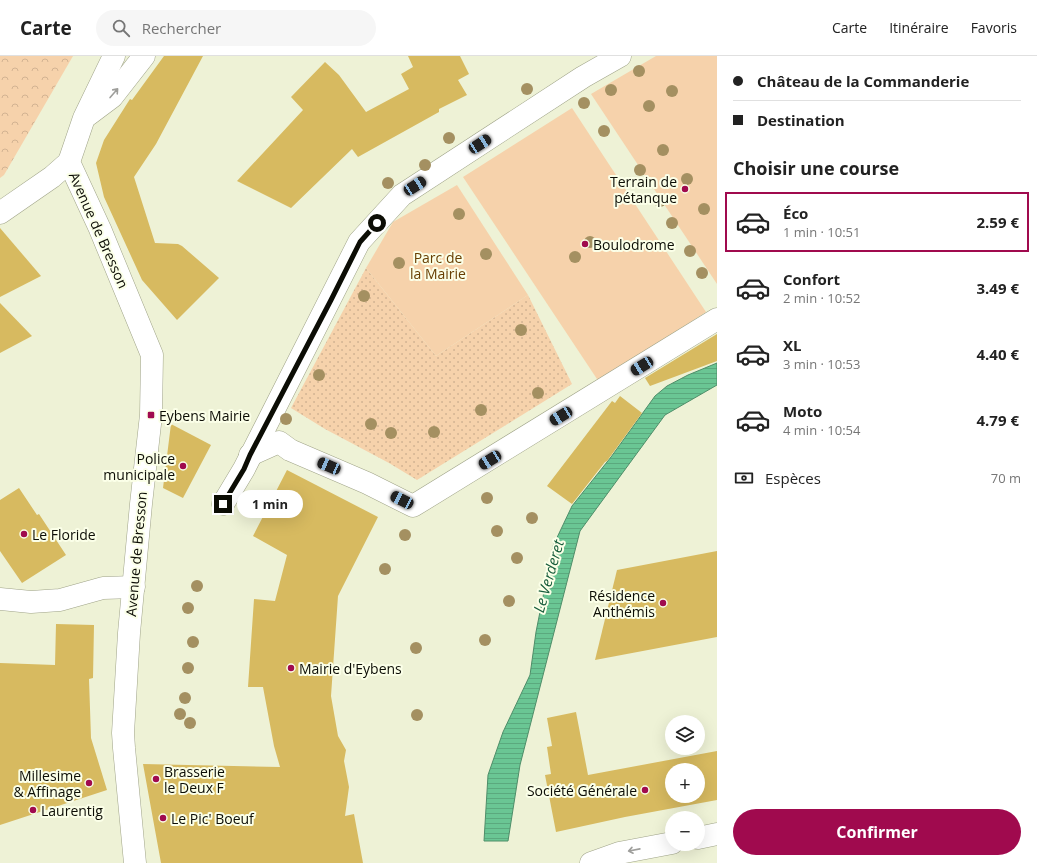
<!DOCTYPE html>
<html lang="fr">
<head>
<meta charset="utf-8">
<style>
  :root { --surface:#fff; --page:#f6f6f6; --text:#222; --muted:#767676; --line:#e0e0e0; --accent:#a00a4e }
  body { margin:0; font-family:"Open Sans",sans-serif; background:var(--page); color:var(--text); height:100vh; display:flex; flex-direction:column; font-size:15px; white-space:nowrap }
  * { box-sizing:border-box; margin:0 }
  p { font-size:13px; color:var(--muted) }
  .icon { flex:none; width:22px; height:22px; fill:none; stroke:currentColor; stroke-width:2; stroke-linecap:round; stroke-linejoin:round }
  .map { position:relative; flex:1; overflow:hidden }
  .sheet { display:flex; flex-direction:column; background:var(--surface); width:320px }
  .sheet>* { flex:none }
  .guide { display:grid; align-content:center; height:88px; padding:0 16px; background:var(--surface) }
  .controls { position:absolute; left:665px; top:659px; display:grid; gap:8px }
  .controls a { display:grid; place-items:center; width:40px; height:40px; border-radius:50%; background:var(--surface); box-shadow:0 4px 16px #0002; font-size:20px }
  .end { position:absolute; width:18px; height:18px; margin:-9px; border:5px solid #0c0d05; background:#fff; box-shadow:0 0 0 2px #fff }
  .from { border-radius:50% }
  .bubble { position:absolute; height:28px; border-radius:14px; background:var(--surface); box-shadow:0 4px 16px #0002; font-size:13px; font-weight:700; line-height:28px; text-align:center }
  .car { position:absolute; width:12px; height:24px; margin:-12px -6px; border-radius:5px; box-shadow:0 0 3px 1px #0007; background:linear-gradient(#222 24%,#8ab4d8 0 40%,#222 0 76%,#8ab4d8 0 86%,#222 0) }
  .guide b { display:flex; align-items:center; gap:14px; height:38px; font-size:15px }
  .guide b+b { border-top:1px solid var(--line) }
  .guide i { width:10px; height:10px; background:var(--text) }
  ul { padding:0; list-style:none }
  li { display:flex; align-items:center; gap:12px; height:60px; margin:0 8px 6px; padding:0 8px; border:2px solid transparent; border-radius:0px }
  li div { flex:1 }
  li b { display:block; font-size:15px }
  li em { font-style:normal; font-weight:700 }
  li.current { border-color:var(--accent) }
  li>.icon { width:36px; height:36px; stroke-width:1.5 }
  h2 { padding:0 16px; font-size:18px; line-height:48px }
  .pay { display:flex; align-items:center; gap:10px; height:44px; padding:0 16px; font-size:15px }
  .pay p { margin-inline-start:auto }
  .action { display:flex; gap:8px; margin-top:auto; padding:8px 16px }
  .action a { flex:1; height:46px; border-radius:24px; background:var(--accent); color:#fff; font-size:16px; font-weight:700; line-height:46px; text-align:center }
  header { display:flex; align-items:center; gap:24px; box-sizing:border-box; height:56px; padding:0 20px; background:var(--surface); border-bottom:1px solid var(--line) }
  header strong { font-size:19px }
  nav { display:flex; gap:22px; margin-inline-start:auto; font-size:14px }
  .search { width:280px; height:36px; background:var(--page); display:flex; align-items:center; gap:10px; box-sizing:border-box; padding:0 14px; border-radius:22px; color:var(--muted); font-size:15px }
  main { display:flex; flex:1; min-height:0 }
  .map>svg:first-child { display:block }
  .grass { fill:url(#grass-dots) }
  .forest { fill:url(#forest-crowns) }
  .green { fill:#f6d2ab }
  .water { fill:url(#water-rules); stroke:#4e8e69 }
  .building { fill:#d7ba60; fill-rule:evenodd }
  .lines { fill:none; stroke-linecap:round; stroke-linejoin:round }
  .minor-casing { stroke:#9fa388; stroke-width:23 }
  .major-casing { stroke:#9fa388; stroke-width:23 }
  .minor { stroke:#fff; stroke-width:22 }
  .major { stroke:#fff; stroke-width:22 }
  .tree { fill:#a49061 }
  .oneway { stroke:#9e9e9b }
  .route { stroke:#0c0d05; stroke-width:5 }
  .poi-dot { fill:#a00a4e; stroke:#fbffe8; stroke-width:1.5 }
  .labels { text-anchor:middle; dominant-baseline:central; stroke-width:4; stroke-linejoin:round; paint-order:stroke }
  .poi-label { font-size:14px; fill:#0c0d05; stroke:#fbffe8; text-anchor:start }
  .street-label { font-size:14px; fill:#0c0d05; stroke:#fbffe8 }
  .park-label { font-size:14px; fill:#673f02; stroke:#fbffe8 }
  .water-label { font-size:15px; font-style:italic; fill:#185d3c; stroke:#fbffe8 }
</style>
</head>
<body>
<header>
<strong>Carte</strong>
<div class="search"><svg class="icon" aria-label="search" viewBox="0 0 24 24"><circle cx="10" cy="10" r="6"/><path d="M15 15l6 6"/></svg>Rechercher</div>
<nav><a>Carte</a><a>Itinéraire</a><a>Favoris</a></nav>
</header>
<main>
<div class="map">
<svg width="717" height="807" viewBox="0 0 717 807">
  <defs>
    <pattern id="grass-dots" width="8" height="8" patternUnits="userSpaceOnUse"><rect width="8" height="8" fill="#f6d2ab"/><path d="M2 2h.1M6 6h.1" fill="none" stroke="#d2b392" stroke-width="1.8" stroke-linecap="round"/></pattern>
    <pattern id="forest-crowns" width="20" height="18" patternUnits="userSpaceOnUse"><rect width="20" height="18" fill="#f6d2ab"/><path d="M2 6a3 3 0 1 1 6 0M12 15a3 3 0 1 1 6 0" fill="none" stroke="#d2b392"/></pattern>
    <pattern id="water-rules" width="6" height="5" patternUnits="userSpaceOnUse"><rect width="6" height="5" fill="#6ac694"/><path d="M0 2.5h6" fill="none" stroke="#5ba97e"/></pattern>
  </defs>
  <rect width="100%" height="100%" fill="#eef2d6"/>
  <path class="grass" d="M366,212L436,300L528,239L572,328L417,424L389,407L325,373L291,352Z"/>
  <path class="forest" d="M0,0H73L4,119L0,122Z"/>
  <g class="green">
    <path d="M656,0H717V228L591,38Z"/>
    <path d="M572,52L706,256L599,326L463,121Z"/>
    <path d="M457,129L528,239L436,300L366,212L393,166Z"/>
  </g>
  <path class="water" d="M717,307V329L665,359L580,475L520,709L508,785H484L488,719L503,676L530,619L536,576L553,490L572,450L611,401L655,340L667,330L688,319Z"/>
  <g class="building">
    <path d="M164,0H203L156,88L134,121L155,187L178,188L182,190L219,222L177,264L142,224L104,141L96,107L104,84L130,43L132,44Z"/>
    <path d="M408,0H460L469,18L458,24L467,39L439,53V56L358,101L352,93L291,152L237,125L303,54L291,41L325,6L339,19L366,56L409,33L401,18L413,11Z"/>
    <path d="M0,172L41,220L0,241Z"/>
    <path d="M0,247L32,280L0,297Z"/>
    <path d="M717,278V305L650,330L645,322Z"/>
    <path d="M620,340L642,357L607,405L605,406L572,448L547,430L612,345L615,347Z"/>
    <path d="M171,368L211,389L183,442L163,432Z"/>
    <path d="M287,414L378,461L338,540L331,640L338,680L346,694L344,705L349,731L345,760L354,758L363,807H161L143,708L280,711L274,690L263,631H248L254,543L275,545L287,499L253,480Z"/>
    <path d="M19,432L37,459L39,458L66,499L22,527L0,495V444Z"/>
    <path d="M717,495V581L595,604L617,514Z"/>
    <path d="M56,568L94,569L93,622L89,623L91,682L107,734L0,769V607L55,609Z"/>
    <path d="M576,656L588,719L717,695V744L625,761L556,776L545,719L551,718L547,691L552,690L547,662ZM672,714H698V740H672Z"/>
  </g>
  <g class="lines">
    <defs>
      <g id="minor">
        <path d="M114,0L84,62L69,106L100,173L152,299L151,359L141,448L129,577L123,677L124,692L135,807"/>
        <path d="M88,59L112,41L144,0"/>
        <path d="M0,157L52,121L69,106"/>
        <path d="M250,399L279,386L290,394L367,427L413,450L717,263"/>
        <path d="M223,448L244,413L359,186L402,139L583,21L620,0"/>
        <path d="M0,543L31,546L60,544L103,532L134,531"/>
      </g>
      <g id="major">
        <path d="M698,782L717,778"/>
        <path d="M591,807L619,797L672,787"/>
      </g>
    </defs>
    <use href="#minor" class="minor-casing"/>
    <use href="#major" class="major-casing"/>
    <use href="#minor" class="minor"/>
    <use href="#major" class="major"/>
  </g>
  <g class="tree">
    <circle cx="639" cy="15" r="6"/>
    <circle cx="527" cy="33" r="6"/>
    <circle cx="611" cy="34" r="6"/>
    <circle cx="672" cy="35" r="6"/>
    <circle cx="584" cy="47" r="6"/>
    <circle cx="649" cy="50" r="6"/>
    <circle cx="604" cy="75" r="6"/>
    <circle cx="449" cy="82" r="6"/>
    <circle cx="663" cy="94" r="6"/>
    <circle cx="425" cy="109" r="6"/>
    <circle cx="640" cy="114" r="6"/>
    <circle cx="687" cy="123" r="6"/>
    <circle cx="388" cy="127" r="6"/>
    <circle cx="660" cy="145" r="6"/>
    <circle cx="704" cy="153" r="6"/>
    <circle cx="459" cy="158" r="6"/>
    <circle cx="672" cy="167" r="6"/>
    <circle cx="590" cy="186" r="6"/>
    <circle cx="690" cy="195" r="6"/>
    <circle cx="486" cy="198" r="6"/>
    <circle cx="575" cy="201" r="6"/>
    <circle cx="399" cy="207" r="6"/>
    <circle cx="702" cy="217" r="6"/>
    <circle cx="364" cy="240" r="6"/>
    <circle cx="521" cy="274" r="6"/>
    <circle cx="319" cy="319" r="6"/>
    <circle cx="538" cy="337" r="6"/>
    <circle cx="481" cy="354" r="6"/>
    <circle cx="286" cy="363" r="6"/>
    <circle cx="371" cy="368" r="6"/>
    <circle cx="434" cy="376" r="6"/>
    <circle cx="391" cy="377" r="6"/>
    <circle cx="487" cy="442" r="6"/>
    <circle cx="532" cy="462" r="6"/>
    <circle cx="497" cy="475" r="6"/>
    <circle cx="405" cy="479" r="6"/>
    <circle cx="517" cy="502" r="6"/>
    <circle cx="385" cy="513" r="6"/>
    <circle cx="197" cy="530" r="6"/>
    <circle cx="509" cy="545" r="6"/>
    <circle cx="188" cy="552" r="6"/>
    <circle cx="485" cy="584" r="6"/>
    <circle cx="193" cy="586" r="6"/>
    <circle cx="416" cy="592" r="6"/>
    <circle cx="188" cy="612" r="6"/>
    <circle cx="185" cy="642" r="6"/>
    <circle cx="180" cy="658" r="6"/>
    <circle cx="417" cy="659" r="6"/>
    <circle cx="190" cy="667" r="6"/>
  </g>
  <defs><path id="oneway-shaft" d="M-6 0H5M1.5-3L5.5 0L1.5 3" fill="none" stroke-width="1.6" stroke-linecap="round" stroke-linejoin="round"/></defs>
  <g class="oneway">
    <use href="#oneway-shaft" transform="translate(114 37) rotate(-49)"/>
    <use href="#oneway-shaft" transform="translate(634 794) rotate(169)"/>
  </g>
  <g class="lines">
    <path class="route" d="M223,448L244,413L250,399L331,244L360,186L377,167"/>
  </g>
  <g class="poi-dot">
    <circle cx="685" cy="133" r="4"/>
    <circle cx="585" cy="188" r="4"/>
    <rect x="147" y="355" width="8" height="8" rx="2"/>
    <circle cx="183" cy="410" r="4"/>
    <circle cx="24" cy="478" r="4"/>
    <circle cx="663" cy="547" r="4"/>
    <circle cx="291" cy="612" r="4"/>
    <circle cx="156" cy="723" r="4"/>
    <circle cx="89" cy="727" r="4"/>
    <circle cx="645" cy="734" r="4"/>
    <circle cx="33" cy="754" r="4"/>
    <circle cx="163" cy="762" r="4"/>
  </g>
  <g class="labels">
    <g class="poi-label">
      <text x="677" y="125" text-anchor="end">Terrain de<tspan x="677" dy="16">pétanque</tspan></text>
      <text x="593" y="188">Boulodrome</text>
      <text x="159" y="359">Eybens Mairie</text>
      <text x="175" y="402" text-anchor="end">Police<tspan x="175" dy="16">municipale</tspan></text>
      <text x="32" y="478">Le Floride</text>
      <text x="655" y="539" text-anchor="end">Résidence<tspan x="655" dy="16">Anthémis</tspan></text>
      <text x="299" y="612">Mairie d'Eybens</text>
      <text x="164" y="715">Brasserie<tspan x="164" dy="16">le Deux F</tspan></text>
      <text x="81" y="719" text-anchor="end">Millesime<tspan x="81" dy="16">&amp; Affinage</tspan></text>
      <text x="637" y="734" text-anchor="end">Société Générale</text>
      <text x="41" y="754">Laurentig</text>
      <text x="171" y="762">Le Pic' Boeuf</text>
    </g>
    <g class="street-label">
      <text transform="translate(99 174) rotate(66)">Avenue de Bresson</text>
      <text transform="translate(136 498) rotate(-85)">Avenue de Bresson</text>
    </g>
    <g class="park-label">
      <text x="438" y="201">Parc de<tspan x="438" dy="16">la Mairie</tspan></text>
    </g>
    <g class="water-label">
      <text transform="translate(548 520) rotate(-74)">Le Verderet</text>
    </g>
  </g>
</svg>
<div class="controls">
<a><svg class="icon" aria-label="layers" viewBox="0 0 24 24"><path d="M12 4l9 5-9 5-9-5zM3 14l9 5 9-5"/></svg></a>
<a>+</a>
<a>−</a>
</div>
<i class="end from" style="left:377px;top:167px"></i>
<i class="end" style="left:223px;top:448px"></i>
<div class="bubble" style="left:237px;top:434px;width:66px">1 min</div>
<i class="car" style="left:480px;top:88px;rotate:57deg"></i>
<i class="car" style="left:415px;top:130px;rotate:57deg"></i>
<i class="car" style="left:642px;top:310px;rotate:238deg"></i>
<i class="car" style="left:561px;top:360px;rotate:239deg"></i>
<i class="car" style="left:490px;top:404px;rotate:238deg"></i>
<i class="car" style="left:329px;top:410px;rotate:293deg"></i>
<i class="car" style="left:402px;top:444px;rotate:297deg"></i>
</div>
<section class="sheet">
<div class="guide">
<b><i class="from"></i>Château de la Commanderie</b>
<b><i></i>Destination</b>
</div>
<h2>Choisir une course</h2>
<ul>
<li class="current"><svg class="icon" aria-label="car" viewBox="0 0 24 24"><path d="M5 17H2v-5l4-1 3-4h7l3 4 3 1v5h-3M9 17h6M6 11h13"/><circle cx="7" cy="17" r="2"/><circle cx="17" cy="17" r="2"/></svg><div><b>Éco</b><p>1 min · 10:51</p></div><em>2.59 €</em></li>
<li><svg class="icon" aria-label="car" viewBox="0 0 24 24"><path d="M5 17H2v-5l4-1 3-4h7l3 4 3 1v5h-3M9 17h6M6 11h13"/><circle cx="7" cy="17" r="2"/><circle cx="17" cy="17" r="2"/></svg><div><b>Confort</b><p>2 min · 10:52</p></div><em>3.49 €</em></li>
<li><svg class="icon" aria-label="car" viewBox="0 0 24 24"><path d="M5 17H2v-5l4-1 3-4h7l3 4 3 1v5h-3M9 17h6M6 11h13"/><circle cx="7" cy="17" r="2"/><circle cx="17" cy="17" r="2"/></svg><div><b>XL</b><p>3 min · 10:53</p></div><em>4.40 €</em></li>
<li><svg class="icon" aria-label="car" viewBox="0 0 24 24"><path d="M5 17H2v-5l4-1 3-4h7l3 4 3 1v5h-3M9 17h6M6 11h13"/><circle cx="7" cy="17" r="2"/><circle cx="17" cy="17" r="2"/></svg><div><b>Moto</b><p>4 min · 10:54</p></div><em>4.79 €</em></li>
</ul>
<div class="pay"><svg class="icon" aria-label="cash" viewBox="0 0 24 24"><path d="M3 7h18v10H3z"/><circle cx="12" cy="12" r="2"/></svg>Espèces<p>70 m</p></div>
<div class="action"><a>Confirmer</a></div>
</section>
</main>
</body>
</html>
